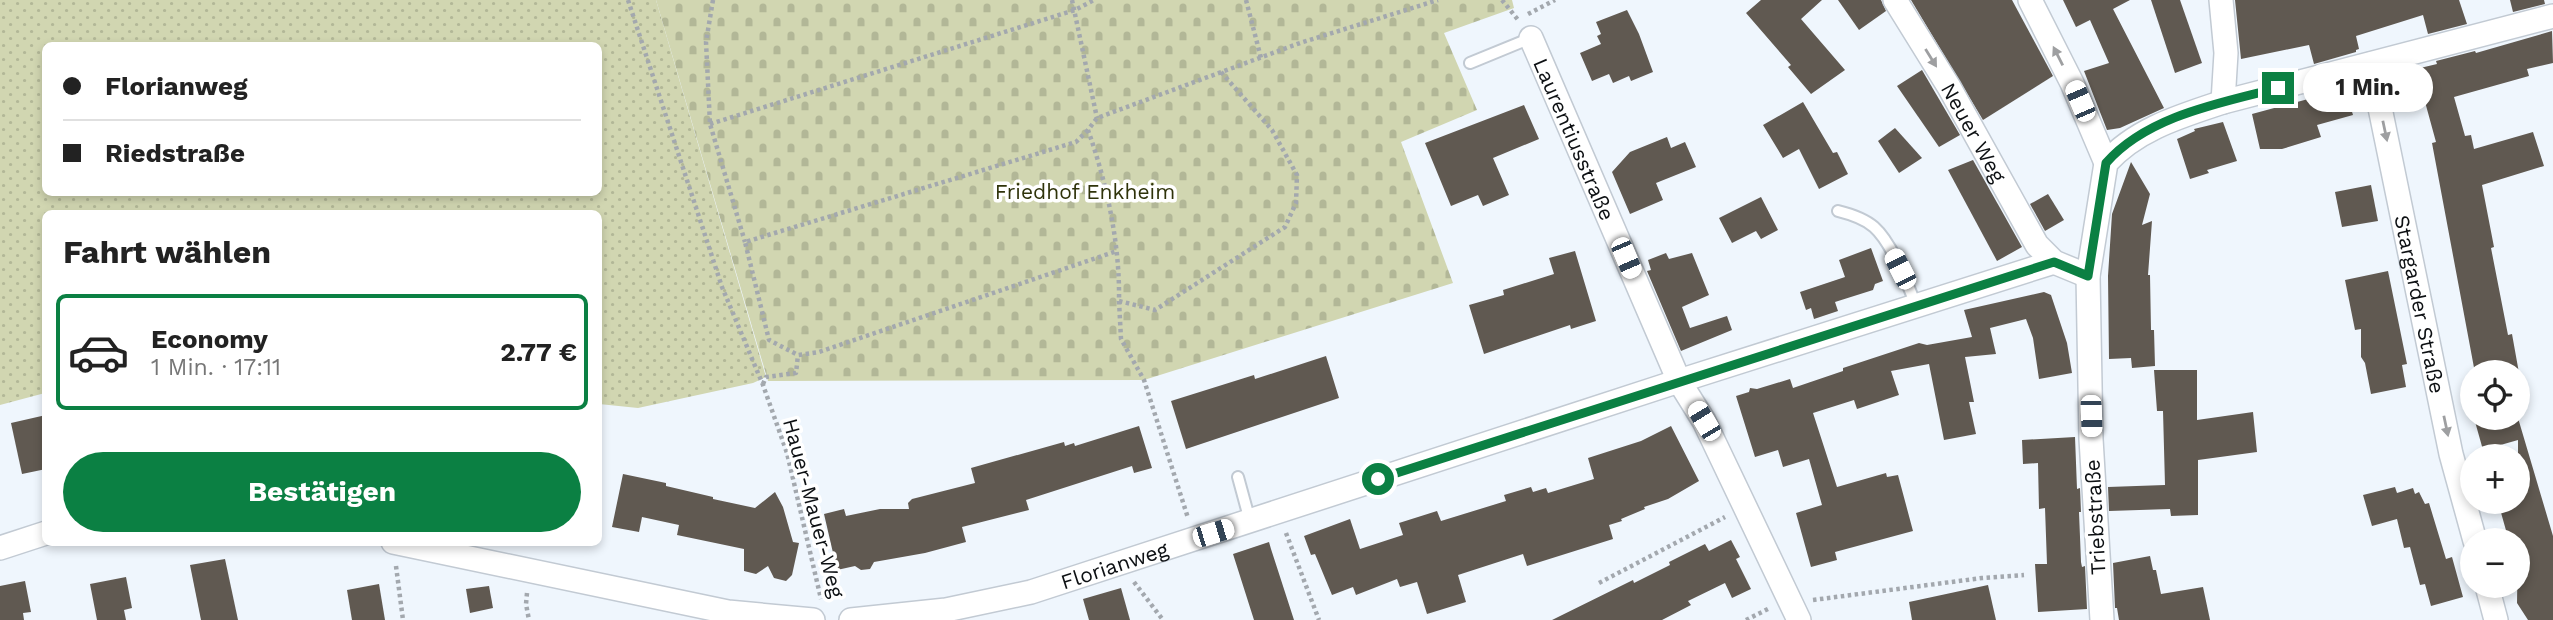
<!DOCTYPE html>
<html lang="de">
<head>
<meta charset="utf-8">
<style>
  :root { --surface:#fff; --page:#f6f6f6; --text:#222; --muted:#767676; --line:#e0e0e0; --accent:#0b8043 }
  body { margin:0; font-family:"Work Sans",sans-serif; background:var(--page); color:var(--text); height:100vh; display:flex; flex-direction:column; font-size:26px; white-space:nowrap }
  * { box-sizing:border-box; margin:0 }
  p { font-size:23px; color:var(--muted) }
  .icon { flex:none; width:38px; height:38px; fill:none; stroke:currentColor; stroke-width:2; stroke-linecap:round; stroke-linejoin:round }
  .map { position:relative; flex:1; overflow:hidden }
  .side { position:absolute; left:42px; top:210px; width:560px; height:336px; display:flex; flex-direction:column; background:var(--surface); border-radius:10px; box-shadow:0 4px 10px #0003 }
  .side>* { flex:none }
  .hud { position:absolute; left:42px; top:42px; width:560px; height:154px; border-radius:10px; box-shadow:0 4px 10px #0003; display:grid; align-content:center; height:154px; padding:0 21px; background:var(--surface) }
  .buttons { position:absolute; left:2460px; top:360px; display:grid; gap:14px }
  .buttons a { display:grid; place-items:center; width:70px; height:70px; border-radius:50%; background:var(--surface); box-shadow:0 4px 10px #0003; font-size:35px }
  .end { position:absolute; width:32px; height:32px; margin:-16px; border:9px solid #0b8043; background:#fff; box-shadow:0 0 0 4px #fff }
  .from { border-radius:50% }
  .bubble { position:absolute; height:49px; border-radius:24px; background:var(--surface); box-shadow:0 4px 10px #0003; font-size:23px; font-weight:700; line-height:49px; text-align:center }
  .car { position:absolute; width:21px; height:42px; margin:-21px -10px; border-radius:9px; box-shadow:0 0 5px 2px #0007; background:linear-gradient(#fff 24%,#345 0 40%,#fff 0 76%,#345 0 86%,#fff 0) }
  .hud b { display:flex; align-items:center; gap:24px; height:66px; font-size:26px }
  .hud b+b { border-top:2px solid var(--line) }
  .hud i { width:18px; height:18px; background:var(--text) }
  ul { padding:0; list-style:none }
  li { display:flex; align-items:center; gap:21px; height:116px; margin:0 14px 10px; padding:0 7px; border:4px solid transparent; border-radius:10px }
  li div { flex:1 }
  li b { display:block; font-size:26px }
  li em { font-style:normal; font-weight:700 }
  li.current { border-color:var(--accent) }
  li>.icon { width:63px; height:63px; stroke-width:1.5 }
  h2 { padding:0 21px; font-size:32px; line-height:84px }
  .primary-button { display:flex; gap:14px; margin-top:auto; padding:14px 21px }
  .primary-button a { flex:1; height:80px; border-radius:42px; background:var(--accent); color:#fff; font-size:28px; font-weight:700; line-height:80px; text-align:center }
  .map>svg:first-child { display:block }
  .grass { fill:url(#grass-dots); fill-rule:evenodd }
  .cemetery { fill:url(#cemetery-stones) }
  .building { fill:#605951 }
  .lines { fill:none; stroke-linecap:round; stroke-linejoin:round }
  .service-casing { stroke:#c2cad3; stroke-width:14 }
  .minor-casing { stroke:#c2cad3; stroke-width:26 }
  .path { stroke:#a3a8ae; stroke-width:4.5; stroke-dasharray:3.5 3.5; stroke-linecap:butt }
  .service { stroke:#fff; stroke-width:10 }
  .minor { stroke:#fff; stroke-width:23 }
  .oneway { fill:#9e9fa1 }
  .route { stroke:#0b8043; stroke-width:9 }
  .labels { text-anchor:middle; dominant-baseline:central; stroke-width:7; stroke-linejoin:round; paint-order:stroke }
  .street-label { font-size:21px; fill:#0d1013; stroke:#fff }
  .park-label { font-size:21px; fill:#2f330a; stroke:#fff }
</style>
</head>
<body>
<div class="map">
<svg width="2553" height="620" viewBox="0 0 2553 620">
  <defs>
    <pattern id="grass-dots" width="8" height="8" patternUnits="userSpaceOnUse" patternTransform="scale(1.75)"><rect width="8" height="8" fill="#d1d6b1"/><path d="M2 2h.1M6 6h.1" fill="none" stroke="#b2b797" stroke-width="1.8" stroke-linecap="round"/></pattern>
    <pattern id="cemetery-stones" width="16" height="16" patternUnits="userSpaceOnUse" patternTransform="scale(1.75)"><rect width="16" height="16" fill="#d1d6b1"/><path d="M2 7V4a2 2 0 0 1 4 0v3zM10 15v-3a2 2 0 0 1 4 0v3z" fill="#b2b797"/></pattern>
  </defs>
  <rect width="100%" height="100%" fill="#eff6fd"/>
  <path class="grass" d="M0,0H656L766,377L753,383L638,408L599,404L598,214H46L45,393L0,405ZM46,46H598V192H46Z"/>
  <path class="cemetery" d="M656,0H1512L1514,8L1444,33L1477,110L1401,142L1453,283L1144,380L768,381Z"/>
  <g class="building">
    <path d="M1761,0H1822L1801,19L1845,70L1811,94L1788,67L1791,65L1746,13Z"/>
    <path d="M1838,0H1881L1886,11L1859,30Z"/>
    <path d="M1911,0H2012L2053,76L1983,120Z"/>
    <path d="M2063,0H2130L2113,9L2164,108L2120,128L2107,130L2084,71L2109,63L2090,20L2076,27Z"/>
    <path d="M2151,0H2180L2202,63L2175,73Z"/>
    <path d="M2235,0H2459L2467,24L2428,34L2423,15L2356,36L2359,49L2356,50V52L2314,64L2309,45L2241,59Z"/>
    <path d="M2510,0H2544L2545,4L2513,12Z"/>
    <path d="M1627,10L1639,34L1653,72L1631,81L1629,76L1613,83L1609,74L1592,81L1580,53L1601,44L1597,36L1601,34L1596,22Z"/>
    <path d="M2552,31L2553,63L2527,69L2529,76L2454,97L2465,136L2471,135L2474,149L2533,132L2544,166L2482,185L2494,247L2491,248L2508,335L2512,334L2519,373H2475L2432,143L2436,142L2416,69L2437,64L2436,61L2475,51L2476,53Z"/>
    <path d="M1922,70L1960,135L1939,147L1897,86Z"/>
    <path d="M2344,85L2353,115L2317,125L2321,137L2282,149H2260L2252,114L2323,95L2322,91Z"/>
    <path d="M1803,102L1833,153L1837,152L1848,174L1819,189L1799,149L1783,158L1763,125Z"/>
    <path d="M1524,105L1539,139L1493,158L1509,195L1483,206L1478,195L1451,206L1425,143Z"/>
    <path d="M2223,122L2237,161L2207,170L2209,173L2190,179L2177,139L2195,131L2194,129Z"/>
    <path d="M1895,128L1922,158L1899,173L1878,141Z"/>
    <path d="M1667,137L1671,148L1685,142L1696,167L1656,183L1663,200L1630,214L1612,172L1630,152Z"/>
    <path d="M1973,160L2022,247L1997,261L1948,170Z"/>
    <path d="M2131,162L2150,194L2142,225L2152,221L2148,275H2150L2151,330H2154L2155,366L2132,368L2131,358L2109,359L2108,276L2112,214Z"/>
    <path d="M2371,185L2378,221L2342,227L2335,192Z"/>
    <path d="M2048,194L2064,220L2045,231L2030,204Z"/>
    <path d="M1761,197L1778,230L1761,239L1756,231L1732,243L1719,218Z"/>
    <path d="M1871,248L1883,281L1875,284L1873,290L1835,302L1838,311L1814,319L1811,308L1806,310L1800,292L1845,277L1839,260Z"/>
    <path d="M1575,251L1596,321L1571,329L1570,325L1484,354L1469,305L1504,295L1503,290L1554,274L1549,258Z"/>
    <path d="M1666,253L1669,259L1692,253L1709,295L1682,307L1690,328L1727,316L1732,330L1681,351L1647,271L1651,270L1648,260Z"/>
    <path d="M2388,271L2407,364L2402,365L2406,387L2371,394L2365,363L2361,357V329L2355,330L2345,280Z"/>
    <path d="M2044,292L2051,295L2067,343L2072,373L2039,379L2033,338L2026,319L1990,328L1996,354L1965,357L1974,402H1969L1976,434L1944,440L1929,364L1891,371L1899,395L1857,409L1854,400L1813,413L1837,487L1886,473L1887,477L1898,475L1913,531L1835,552L1837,560L1811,567L1796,513L1822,505L1809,459L1783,467L1778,450L1755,457L1736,396L1749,392L1750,388L1757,389L1790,379L1793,388L1843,371V368L1919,343L1927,345L1972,337L1964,310Z"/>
    <path d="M1326,356L1339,398L1186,449L1171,401L1254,375L1255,379Z"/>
    <path d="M2154,370H2197V420L2253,412L2257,452L2198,460V515L2171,516L2170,509L2109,511L2108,487L2165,485L2163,411H2157Z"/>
    <path d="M46,415V469L22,474L11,423Z"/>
    <path d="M2474,418H2518L2553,536V620H2528L2517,603L2518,541H2509L2498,502H2518V440L2483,450Z"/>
    <path d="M1139,426L1152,468L1134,473L1132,466L1026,500L1029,510L962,527L966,542L925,553L874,562L870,569L861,570L855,566L837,570L824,514L844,509L846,516L880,509H909L908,503L912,499L975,483L971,468L1064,442L1065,446L1074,443L1075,446Z"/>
    <path d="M1671,426L1699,481L1668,499L1644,507L1645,509L1621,519L1622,521L1609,525L1613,539L1527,566L1523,554L1458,575L1466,602L1427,614L1417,582L1400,587L1397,579L1356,595L1353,587L1332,595L1315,554L1311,555L1304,536L1350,519L1360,549L1403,535L1399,523L1437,511L1441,521L1506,501L1504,495L1531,487L1533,492L1546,488L1548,493L1594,479L1588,458L1641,441Z"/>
    <path d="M2075,437L2077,489L2080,488L2081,512H2079L2081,562L2082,567L2085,566L2087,609L2038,612L2035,564H2047L2045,508L2039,509L2038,463L2023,464L2022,440Z"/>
    <path d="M623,474L666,483V486L713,497V499L755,508L775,492L783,507L793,542L799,543L792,575L786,581L774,578L768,566L756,574L744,571V549L677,535L679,525L642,517L639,532L612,527Z"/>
    <path d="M2395,487L2397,493L2413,488L2415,494L2419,492L2425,504L2429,503L2446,559L2452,557L2463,597L2431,606L2425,584L2420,585L2410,547L2404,548L2397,519L2372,526L2363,495Z"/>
    <path d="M1731,540L1740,557L1736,559L1751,589L1732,598L1725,583L1688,601L1691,605L1662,620H1552L1633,580L1634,583L1670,565L1669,562L1705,544L1709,551Z"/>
    <path d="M1269,542L1271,549L1294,620H1254L1233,554Z"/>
    <path d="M2150,556L2153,570H2156L2161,594L2203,587L2210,620H2119L2117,608H2115L2113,563Z"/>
    <path d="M225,559L238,620H201L190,565Z"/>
    <path d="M126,577L132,608L124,610L126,620H97L90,584Z"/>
    <path d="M25,581L31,612L23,613L24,620H0V586Z"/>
    <path d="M379,584L385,620H352L347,590Z"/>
    <path d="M1988,585L1996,620H1912L1909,602Z"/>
    <path d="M489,586L493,608L470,613L466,589Z"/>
    <path d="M1121,588L1130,620H1089L1083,599Z"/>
  </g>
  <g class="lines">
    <defs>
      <g id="service">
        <path d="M1470,63L1531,38"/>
        <path d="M1838,211C1850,214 1865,219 1874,227C1891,242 1908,284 1916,306"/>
        <path d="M1238,477L1250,521"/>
      </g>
      <g id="minor">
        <path id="s1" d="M1895,0L1949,87L2037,245L2054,262L2088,276"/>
        <path d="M2030,0L2072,83L2106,163"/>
        <path d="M2221,0L2226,53L2223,102"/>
        <path id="s2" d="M1531,38L1679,381L1704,421L1799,620"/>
        <path id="s3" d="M2371,64L2451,454L2475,541"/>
        <path d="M393,542L728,612L813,620"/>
        <path d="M0,548L46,533"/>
        <path d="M2487,586L2496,620"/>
        <path id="s4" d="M851,620L946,610L1031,592L1679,381L2054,262"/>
        <path d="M2102,620L2091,439L2088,276L2106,163C2136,129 2181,116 2223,102L2553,16"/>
      </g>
    </defs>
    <use href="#service" class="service-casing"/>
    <use href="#minor" class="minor-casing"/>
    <g class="path">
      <path d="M628,0L722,287L763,385L787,453L821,599"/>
      <path d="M713,0L706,42L710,124L745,242"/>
      <path d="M1072,0L1097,118"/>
      <path d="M1246,0L1261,58"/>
      <path d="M1502,0L1519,21"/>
      <path d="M1528,14L1555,0"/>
      <path d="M1221,72L1272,130L1297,175L1296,203L1285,227L1155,310L1119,301C1120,244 1107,184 1088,130L1097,118L1300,43L1438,0"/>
      <path d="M710,124L1075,10L1094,0"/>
      <path d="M1088,130L1076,142L745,242L769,340L798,355L819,352L1117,251"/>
      <path d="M1119,301L1121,339L1144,380L1188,518"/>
      <path d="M763,384L766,377L796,373L798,355"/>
      <path d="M1286,533L1319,620"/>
      <path d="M396,566L403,620"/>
      <path d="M1134,582L1163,620"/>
      <path d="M1599,583L1725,517"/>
      <path d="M527,593L526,604L529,620"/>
      <path d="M1813,600L1982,578L2024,575"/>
      <path d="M1746,620L1770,608"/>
    </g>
    <use href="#service" class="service"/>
    <use href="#minor" class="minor"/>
  </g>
  <defs><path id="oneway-solid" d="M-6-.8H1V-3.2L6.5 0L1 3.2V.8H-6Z" transform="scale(1.75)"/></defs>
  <g class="oneway">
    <use href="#oneway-solid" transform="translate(2058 56) rotate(-117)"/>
    <use href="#oneway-solid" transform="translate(1931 58) rotate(58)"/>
    <use href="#oneway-solid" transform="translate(2385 131) rotate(78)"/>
    <use href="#oneway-solid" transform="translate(2446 426) rotate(78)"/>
  </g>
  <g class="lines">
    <path class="route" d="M1378,479L2054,262L2088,276L2106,163C2147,116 2220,103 2278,88"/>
  </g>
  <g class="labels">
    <g class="street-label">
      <text stroke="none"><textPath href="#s1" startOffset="154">Neuer Weg</textPath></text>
      <text stroke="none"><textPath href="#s2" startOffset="110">Laurentiusstraße</textPath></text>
      <text stroke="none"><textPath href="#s3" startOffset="245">Stargarder Straße</textPath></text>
      <text transform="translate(814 508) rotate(75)">Hauer-Mauer-Weg</text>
      <text transform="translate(2095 517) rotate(-93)">Triebstraße</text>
      <text stroke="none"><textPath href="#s4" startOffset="270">Florianweg</textPath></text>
    </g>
    <g class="park-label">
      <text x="1085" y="191">Friedhof Enkheim</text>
    </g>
  </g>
</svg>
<div class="buttons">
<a><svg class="icon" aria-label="locate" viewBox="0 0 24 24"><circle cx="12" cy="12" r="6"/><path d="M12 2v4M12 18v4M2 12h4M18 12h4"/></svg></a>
<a>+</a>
<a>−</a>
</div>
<i class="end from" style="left:1378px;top:479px"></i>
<i class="end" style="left:2278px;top:88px"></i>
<div class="bubble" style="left:2303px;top:63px;width:130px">1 Min.</div>
<i class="car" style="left:2080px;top:101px;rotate:337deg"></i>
<i class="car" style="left:1626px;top:258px;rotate:157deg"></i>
<i class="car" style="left:1900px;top:269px;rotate:333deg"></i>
<i class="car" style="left:2091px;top:416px;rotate:178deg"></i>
<i class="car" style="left:1704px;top:421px;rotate:329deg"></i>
<i class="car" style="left:1213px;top:533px;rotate:73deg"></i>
<div class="hud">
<b><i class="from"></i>Florianweg</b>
<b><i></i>Riedstraße</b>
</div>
<section class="side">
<h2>Fahrt wählen</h2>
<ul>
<li class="current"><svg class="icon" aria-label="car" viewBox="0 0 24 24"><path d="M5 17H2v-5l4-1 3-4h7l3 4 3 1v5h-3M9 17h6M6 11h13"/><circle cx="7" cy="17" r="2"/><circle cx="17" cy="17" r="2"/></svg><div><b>Economy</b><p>1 Min. · 17:11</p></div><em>2.77 €</em></li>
</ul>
<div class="primary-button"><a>Bestätigen</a></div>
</section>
</div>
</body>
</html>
